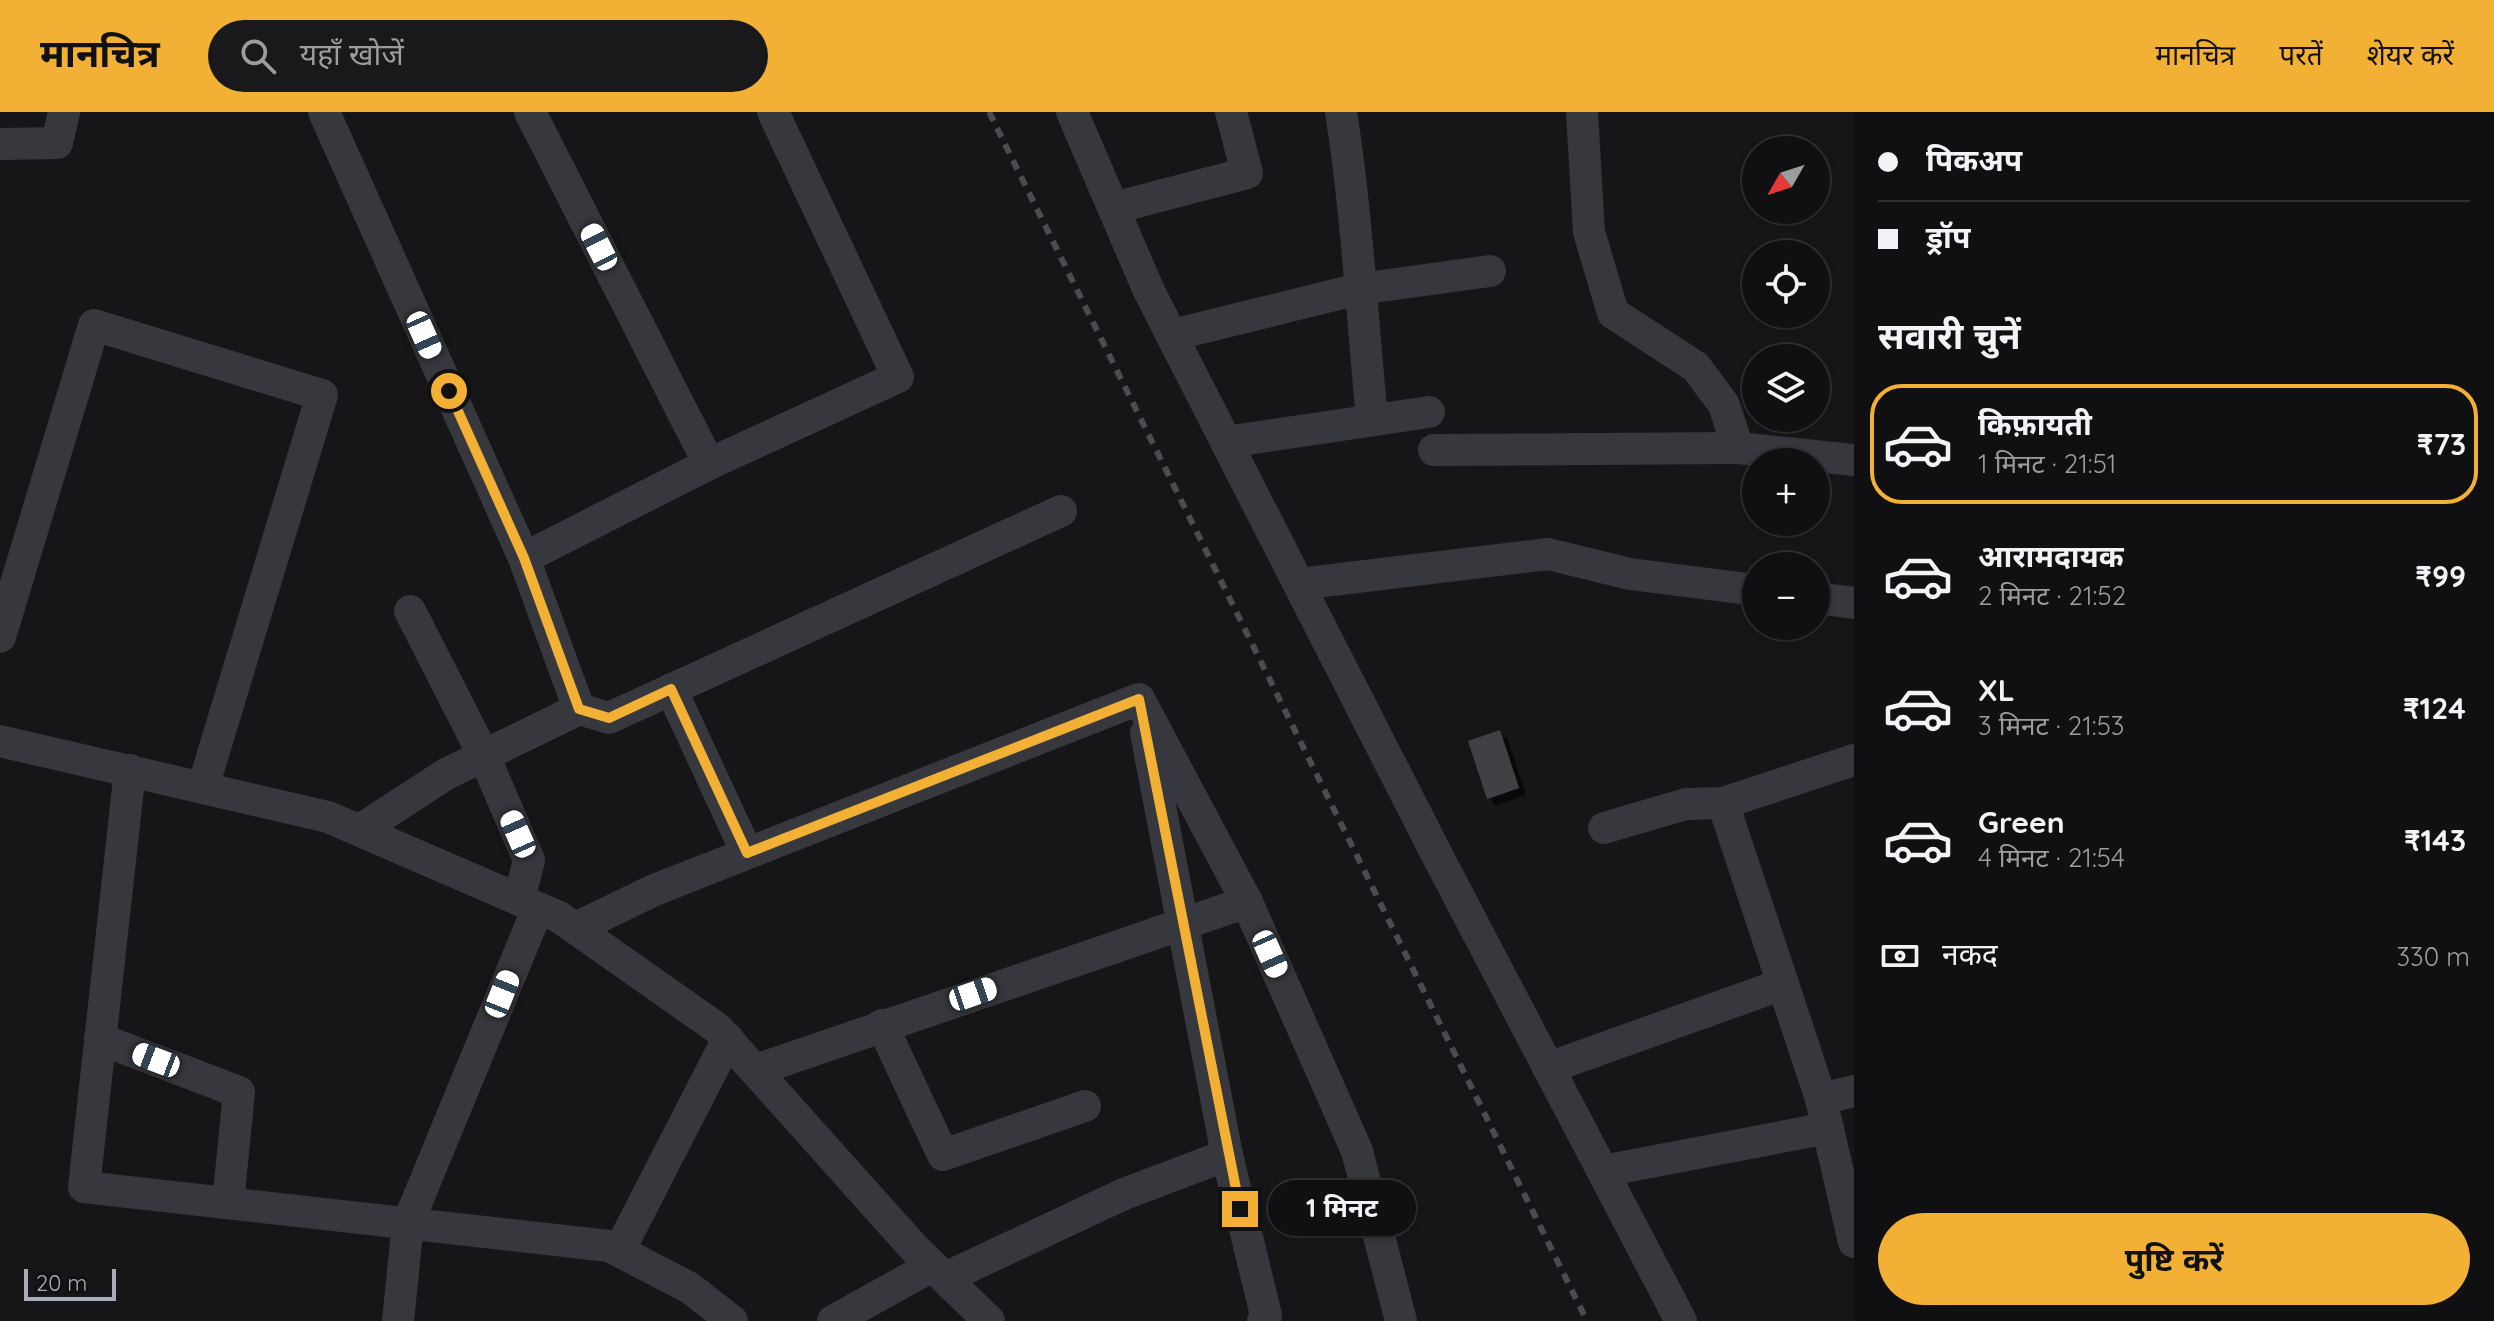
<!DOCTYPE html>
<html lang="hi">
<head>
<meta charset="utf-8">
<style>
  :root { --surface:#101012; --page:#19191b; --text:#f1f3f6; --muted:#9c9d9f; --line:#303032; --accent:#f2b134 }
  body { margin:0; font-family:Quicksand,"Noto Sans Devanagari",sans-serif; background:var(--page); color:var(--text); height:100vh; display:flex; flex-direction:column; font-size:30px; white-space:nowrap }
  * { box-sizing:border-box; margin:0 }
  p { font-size:26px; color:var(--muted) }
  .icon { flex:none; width:44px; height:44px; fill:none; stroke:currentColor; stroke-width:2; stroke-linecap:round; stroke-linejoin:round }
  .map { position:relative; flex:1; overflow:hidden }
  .drawer { display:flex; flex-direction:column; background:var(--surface); width:640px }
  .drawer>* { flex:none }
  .top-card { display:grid; align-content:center; height:176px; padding:0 24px; background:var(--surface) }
  .needle { width:52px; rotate:231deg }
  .tools { position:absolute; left:1742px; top:24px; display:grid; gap:16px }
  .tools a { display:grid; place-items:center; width:88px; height:88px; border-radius:50%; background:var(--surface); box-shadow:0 2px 6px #0004,0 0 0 2px var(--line); font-size:40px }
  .scale { position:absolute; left:24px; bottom:20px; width:92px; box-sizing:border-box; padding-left:8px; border:4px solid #a8adb8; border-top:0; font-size:22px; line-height:28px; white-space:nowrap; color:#a8adb8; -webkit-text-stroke:6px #111113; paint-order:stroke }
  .end { position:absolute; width:36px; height:36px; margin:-18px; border:10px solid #f2b134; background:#111; box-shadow:0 0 0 4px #111 }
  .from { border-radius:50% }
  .bubble { position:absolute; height:56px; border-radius:28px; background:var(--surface); box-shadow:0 2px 6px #0004,0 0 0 2px var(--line); font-size:26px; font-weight:700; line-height:56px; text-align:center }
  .car { position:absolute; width:24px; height:48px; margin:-24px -12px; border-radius:10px; box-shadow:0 0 6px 2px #0007; background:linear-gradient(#fff 24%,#345 0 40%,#fff 0 76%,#345 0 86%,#fff 0) }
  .top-card b { display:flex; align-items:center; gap:28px; height:76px; font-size:30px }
  .top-card b+b { border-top:2px solid var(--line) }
  .top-card i { width:20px; height:20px; background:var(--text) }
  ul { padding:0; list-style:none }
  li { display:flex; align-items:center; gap:24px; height:120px; margin:0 16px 12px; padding:0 8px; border:4px solid transparent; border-radius:32px }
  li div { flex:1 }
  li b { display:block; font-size:30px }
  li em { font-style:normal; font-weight:700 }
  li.selected { border-color:var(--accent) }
  li>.icon { width:72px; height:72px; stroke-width:1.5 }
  h2 { padding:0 24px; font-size:36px; line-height:96px }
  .pay { display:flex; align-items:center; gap:20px; height:88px; padding:0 24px; font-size:30px }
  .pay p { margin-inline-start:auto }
  .button { display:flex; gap:16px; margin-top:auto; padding:16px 24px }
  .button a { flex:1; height:92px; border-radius:48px; background:var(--accent); color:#111; font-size:32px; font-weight:700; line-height:92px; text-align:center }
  header { display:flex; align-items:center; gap:48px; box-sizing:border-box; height:112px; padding:0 40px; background:var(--accent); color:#111 }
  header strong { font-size:38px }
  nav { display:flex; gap:44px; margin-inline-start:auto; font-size:28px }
  .search { width:560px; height:72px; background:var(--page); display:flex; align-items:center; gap:20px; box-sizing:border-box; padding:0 28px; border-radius:44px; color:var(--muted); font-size:30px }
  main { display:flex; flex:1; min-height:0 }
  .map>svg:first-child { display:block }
  .building { fill:#404145; filter:url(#shadow) }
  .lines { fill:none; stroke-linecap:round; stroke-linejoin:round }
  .street { stroke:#37383d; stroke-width:32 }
  .rail { stroke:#4a4c52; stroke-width:6; stroke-dasharray:10 8; stroke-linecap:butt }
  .route { stroke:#f2b134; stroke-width:10 }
</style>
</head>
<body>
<header>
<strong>मानचित्र</strong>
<div class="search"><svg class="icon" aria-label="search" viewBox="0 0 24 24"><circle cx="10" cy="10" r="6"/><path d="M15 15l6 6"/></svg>यहाँ खोजें</div>
<nav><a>मानचित्र</a><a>परतें</a><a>शेयर करें</a></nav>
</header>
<main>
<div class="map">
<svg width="1854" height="1209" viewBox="0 0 1854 1209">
  <defs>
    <filter id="shadow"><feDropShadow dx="7" dy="7" stdDeviation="0" flood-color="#0009"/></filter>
  </defs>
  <rect width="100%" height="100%" fill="#161618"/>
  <path class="building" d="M1500,618L1519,676L1487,687L1468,629Z"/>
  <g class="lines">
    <g class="street">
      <path d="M324,0L524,446L579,597"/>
      <path d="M530,0L709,352"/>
      <path d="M1072,0L1149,179L1436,741L1681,1209"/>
      <path d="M1341,0C1357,101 1362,204 1372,307"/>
      <path d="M1582,0L1589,120L1613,201L1696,255L1724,293L1738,336L1854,348"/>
      <path d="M0,32L57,31L64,0"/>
      <path d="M1114,96L1247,61L1231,0"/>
      <path d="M1172,223L1359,177L1490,159"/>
      <path d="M1226,330L1429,300"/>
      <path d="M1434,338L1738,336"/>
      <path d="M524,446L709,352L898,265L773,0"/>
      <path d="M1299,472L1548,442L1630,462L1756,478"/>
      <path d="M1816,486L1854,491"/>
      <path d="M410,499L484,644L529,748L519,788"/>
      <path d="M0,525L94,213L322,283L203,675"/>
      <path d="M671,577L747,741"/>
      <path d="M1146,621L1227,1043L1266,1203L1263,1209"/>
      <path d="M0,629L328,705L559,805L717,916L914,1136L989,1209"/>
      <path d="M130,658L84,1075L609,1134L690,1176L732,1209"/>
      <path d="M1723,691L1821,987L1854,1130"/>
      <path d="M1604,716L1686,692L1723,691L1854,648"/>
      <path d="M360,718L446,662L579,597L609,606L1061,399"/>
      <path d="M576,816L652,779L1139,587L1247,790"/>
      <path d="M882,913L943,1043L1085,994"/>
      <path d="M100,927L239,980L228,1091"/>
      <path d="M1548,956L1783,872"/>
      <path d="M756,958L1247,790L1357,1039L1401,1209"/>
      <path d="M1821,987L1854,979"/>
      <path d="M1603,1059L1828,1016"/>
      <path d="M619,1139L728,927"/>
      <path d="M945,1166L1124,1082L1227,1043"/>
      <path d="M398,1209L408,1111L538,796"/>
      <path d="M833,1209L932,1154"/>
    </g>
    <path class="rail" d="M989,0L1587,1209"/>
  </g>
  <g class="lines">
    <path class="route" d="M449,279L524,446L579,597L609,606L671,577L747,741L1139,587L1240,1097"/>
  </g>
</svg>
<div class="tools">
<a><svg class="needle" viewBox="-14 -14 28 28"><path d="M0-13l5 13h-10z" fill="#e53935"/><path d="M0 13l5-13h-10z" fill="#9c9d9f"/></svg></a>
<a><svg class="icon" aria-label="locate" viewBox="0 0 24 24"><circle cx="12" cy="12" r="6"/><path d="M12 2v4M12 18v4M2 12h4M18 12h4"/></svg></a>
<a><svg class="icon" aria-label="layers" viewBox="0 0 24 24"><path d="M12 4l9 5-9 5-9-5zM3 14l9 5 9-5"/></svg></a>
<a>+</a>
<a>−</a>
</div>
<div class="scale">20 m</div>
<i class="end from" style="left:449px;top:279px"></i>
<i class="end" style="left:1240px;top:1097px"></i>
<div class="bubble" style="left:1268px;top:1068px;width:148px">1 मिनट</div>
<i class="car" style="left:599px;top:135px;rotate:333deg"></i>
<i class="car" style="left:424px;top:223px;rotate:156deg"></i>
<i class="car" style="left:518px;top:722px;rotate:336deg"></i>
<i class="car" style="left:1270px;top:842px;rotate:156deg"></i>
<i class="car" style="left:502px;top:882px;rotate:22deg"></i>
<i class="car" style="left:973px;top:882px;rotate:71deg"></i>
<i class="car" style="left:156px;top:948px;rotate:291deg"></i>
</div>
<section class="drawer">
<div class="top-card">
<b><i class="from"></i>पिकअप</b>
<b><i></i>ड्रॉप</b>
</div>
<h2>सवारी चुनें</h2>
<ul>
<li class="selected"><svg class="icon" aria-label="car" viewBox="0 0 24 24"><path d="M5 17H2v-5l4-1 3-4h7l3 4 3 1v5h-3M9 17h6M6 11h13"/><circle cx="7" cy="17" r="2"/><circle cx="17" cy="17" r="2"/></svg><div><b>किफ़ायती</b><p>1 मिनट · 21:51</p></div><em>₹73</em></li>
<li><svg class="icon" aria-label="car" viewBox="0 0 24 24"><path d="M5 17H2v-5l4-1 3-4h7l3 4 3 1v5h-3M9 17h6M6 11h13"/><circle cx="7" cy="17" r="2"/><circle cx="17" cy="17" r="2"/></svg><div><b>आरामदायक</b><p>2 मिनट · 21:52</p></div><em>₹99</em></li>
<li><svg class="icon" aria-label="car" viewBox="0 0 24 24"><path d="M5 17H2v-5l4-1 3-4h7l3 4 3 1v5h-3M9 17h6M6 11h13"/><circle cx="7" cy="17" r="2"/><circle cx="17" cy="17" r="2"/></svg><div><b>XL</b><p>3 मिनट · 21:53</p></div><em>₹124</em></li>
<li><svg class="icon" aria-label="car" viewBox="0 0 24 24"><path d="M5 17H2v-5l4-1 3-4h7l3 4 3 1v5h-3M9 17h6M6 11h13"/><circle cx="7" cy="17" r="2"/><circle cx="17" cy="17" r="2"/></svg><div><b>Green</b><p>4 मिनट · 21:54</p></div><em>₹143</em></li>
</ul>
<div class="pay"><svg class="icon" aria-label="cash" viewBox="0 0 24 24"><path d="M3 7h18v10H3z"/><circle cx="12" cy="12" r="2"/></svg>नकद<p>330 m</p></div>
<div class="button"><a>पुष्टि करें</a></div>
</section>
</main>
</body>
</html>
